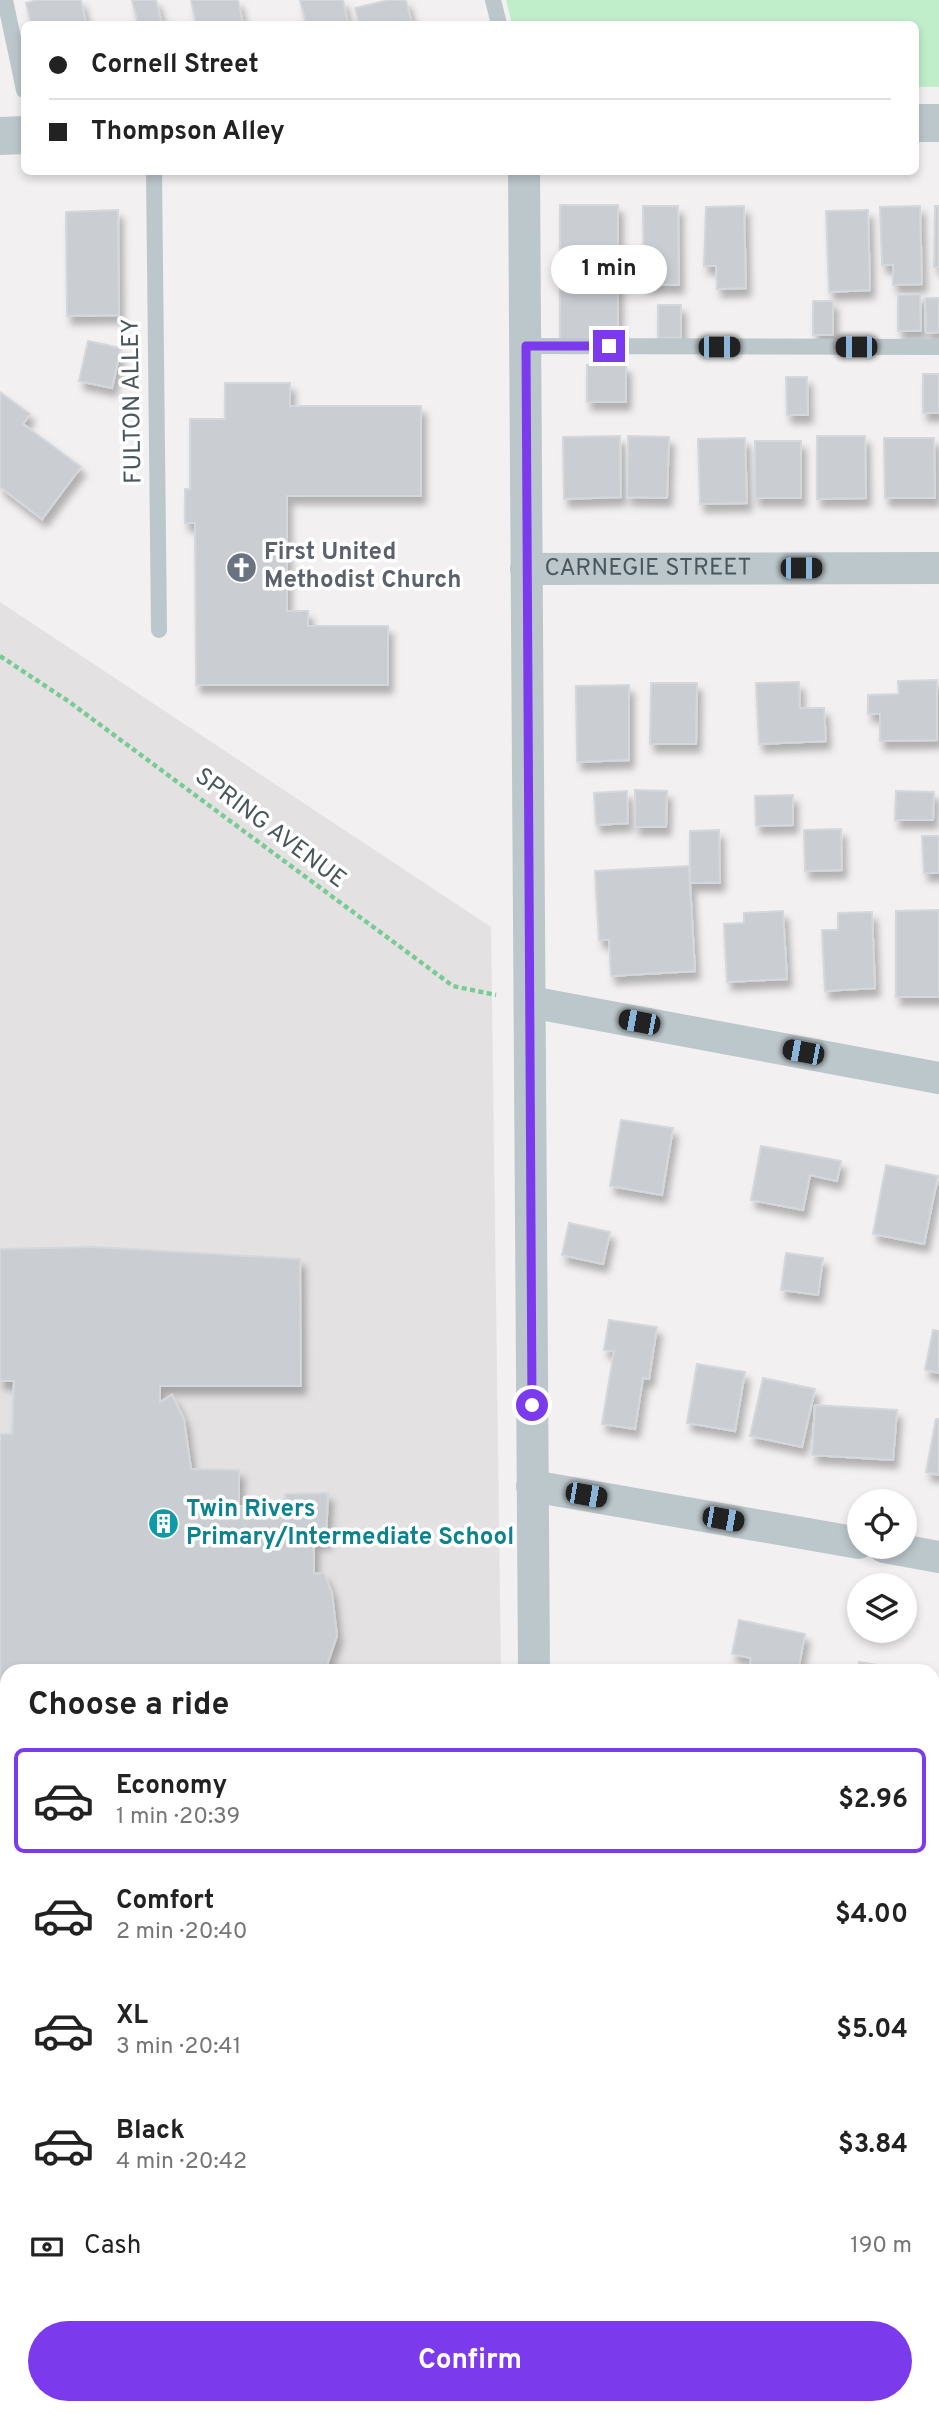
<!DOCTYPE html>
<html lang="en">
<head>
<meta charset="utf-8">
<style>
  :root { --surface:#fff; --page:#f6f6f6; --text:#222; --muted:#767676; --line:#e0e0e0; --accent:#7c3aed }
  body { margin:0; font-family:Overpass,sans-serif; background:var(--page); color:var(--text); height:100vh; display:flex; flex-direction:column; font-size:26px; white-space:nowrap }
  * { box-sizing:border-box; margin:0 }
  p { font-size:23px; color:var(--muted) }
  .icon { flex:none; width:38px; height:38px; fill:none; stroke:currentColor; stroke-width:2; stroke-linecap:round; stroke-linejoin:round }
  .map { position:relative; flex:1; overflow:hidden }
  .side { position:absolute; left:0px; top:1664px; width:940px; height:751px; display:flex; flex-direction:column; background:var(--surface); border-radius:21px 21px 0 0; box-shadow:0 4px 10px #0003 }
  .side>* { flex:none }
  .banner { position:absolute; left:21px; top:21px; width:898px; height:154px; border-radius:10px; box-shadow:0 4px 10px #0003; display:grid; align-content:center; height:154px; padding:0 28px; background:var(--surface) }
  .controls { position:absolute; left:847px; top:1489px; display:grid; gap:14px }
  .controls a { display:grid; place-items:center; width:70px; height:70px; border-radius:50%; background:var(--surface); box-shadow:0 4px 10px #0003; font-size:35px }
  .end { position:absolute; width:32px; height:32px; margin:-16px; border:9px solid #7c3aed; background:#fff; box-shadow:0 0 0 4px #fff }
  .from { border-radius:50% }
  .bubble { position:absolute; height:49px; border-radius:24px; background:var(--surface); box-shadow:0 4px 10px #0003; font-size:23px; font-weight:700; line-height:49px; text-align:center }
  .car { position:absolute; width:21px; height:42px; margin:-21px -10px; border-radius:9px; box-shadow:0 0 5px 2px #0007; background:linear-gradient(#222 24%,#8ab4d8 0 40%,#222 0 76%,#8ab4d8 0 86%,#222 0) }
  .banner b { display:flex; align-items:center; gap:24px; height:66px; font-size:26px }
  .banner b+b { border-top:2px solid var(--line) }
  .banner i { width:18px; height:18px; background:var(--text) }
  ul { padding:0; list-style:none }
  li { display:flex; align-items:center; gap:21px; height:105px; margin:0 14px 10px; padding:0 14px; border:4px solid transparent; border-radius:10px }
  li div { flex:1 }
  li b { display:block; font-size:26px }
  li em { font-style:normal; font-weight:700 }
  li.on { border-color:var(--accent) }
  li>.icon { width:63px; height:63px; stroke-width:1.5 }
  h2 { padding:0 28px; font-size:32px; line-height:84px }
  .pay { display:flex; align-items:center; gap:18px; height:77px; padding:0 28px; font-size:26px }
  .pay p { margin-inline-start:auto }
  .primary-button { display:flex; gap:14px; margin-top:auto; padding:14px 28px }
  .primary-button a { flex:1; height:80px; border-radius:42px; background:var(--accent); color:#fff; font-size:28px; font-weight:700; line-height:80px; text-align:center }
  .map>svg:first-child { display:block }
  .education { fill:#e3e1e2 }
  .green { fill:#c0eeca }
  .building { fill:#caced2; stroke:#d4d7db; stroke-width:2; filter:url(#shadow) }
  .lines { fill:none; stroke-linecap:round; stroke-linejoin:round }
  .path { stroke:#79cb94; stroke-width:4.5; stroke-dasharray:5 3.5; stroke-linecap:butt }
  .service { stroke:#bcc7cc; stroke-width:16 }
  .minor { stroke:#bcc7cc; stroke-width:32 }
  .tertiary { stroke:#bcc7cc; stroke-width:38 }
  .route { stroke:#7c3aed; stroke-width:9 }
  .labels { text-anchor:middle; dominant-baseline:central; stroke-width:7; stroke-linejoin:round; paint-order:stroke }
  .street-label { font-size:24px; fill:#48575d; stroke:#fff }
  .worship-label { font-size:24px; font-weight:bold; fill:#5b616d; stroke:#fff; text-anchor:start }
  .culture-label { font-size:24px; font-weight:bold; fill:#0d838f; stroke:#fff; text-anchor:start }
</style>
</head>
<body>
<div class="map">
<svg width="939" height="2414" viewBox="0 0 939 2414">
  <defs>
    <filter id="shadow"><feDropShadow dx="4.5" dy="8" stdDeviation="3.5" flood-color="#0004"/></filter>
  </defs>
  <rect width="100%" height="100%" fill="#f2f0f0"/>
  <path class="education" d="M0,602L491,927L501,1671H7V2184H0Z"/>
  <path class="green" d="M506,0H939V87H915V24H512Z"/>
  <g class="building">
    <path d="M37,0H81L86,24H31L26,3Z"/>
    <path d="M132,0H156L162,24H138Z"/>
    <path d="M191,0H238L243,24H196Z"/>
    <path d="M300,0H343L348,24H306Z"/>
    <path d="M389,0H406L412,24H359L355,8Z"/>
    <rect x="560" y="205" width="58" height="134"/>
    <path d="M643,206H678L679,285H644Z"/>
    <path d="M744,206L746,288L717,289L716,266H704L706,207Z"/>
    <path d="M920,206L922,284L893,285V265H882L880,207Z"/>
    <path d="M935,206H939V267H934Z"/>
    <path d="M118,210L119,315L67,316L66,212Z"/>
    <path d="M868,210L870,290L829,292L826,211Z"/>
    <path d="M920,294L921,331H898V295Z"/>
    <path d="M925,298H939V332L926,333Z"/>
    <rect x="813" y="301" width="20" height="34"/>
    <rect x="658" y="305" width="23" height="33"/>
    <path d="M88,341L121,348L112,388L79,381Z"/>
    <rect x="587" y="365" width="39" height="37"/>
    <rect x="923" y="374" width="16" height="39"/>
    <path d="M786,377H807L808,415H787Z"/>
    <path d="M225,383H290V406H421V496H287V611H308V626H388V685H196L195,523H185V489H190V419H225Z"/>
    <path d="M0,392L30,414L23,424L81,467L42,519L0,487Z"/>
    <path d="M620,436L621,497L564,499L563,437Z"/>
    <path d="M628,436L669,437L667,498L627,497Z"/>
    <path d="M817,436H865L866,498L817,499Z"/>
    <path d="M745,438L747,503L700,504L698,439Z"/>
    <path d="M884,438H934L935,498H885Z"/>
    <rect x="755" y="441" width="46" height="57"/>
    <path d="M937,680V740L880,741V714H868V695L899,694L898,681Z"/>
    <path d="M799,682L800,708H824L826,741L759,744L756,683Z"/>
    <path d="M651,683H697L696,744H650Z"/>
    <path d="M629,685V760L577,762L576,686Z"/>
    <path d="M635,790L667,791L666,827H635Z"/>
    <path d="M627,791L628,823L596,825L594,793Z"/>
    <path d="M896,791L934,792L933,820H895Z"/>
    <path d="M793,795V825L756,826L755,796Z"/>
    <path d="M841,829L842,870L805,871L804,830Z"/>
    <path d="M719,830L720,883H690V831Z"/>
    <path d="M922,836H939V873H924Z"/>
    <path d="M689,866L695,971L611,976L609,940H599L595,871Z"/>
    <path d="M939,910V997H896V911Z"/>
    <path d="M783,911L787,979L727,982L724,924L744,923V913Z"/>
    <path d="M872,912L875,988L825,991L822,930H838V913Z"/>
    <path d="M621,1120L673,1128L662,1195L610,1186Z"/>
    <path d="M761,1146L841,1161L837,1181L810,1175L803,1210L751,1200Z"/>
    <path d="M886,1165L938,1176L924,1244L873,1234Z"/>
    <path d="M569,1223L610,1232L603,1264L562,1255Z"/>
    <path d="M95,1247L300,1259L301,1386H160V1402L172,1395L184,1419L191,1469L239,1470V1506L285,1508V1494L328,1493L326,1541H314V1574L324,1573L332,1593L337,1636L325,1671H7V1776L0,1775V1434H12L14,1381H0V1249Z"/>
    <path d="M786,1253L823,1258L818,1295L781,1290Z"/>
    <path d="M609,1320L657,1327L649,1379L643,1378L635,1429L602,1424L614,1351L604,1350Z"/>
    <path d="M933,1330L939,1331V1373L925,1370Z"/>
    <path d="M697,1364L745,1372L735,1431L687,1423Z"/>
    <path d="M763,1378L815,1389L802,1447L750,1436Z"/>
    <path d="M815,1405L897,1410L893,1460L812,1455Z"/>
    <path d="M936,1419H939V1475L926,1472Z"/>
    <path d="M739,1620L805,1634L798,1671H749L751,1658L732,1654Z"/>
    <path d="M859,1662L912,1671H858Z"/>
    <rect x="0" y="1829" width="7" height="134"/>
    <rect x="0" y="2280" width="7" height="101"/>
    <path d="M729,2408L728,2414L684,2409V2408Z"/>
    <path d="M751,2408H797L796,2414H750Z"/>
    <path d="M807,2408H852L851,2414H805Z"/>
    <path d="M861,2408H907L906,2414H860Z"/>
  </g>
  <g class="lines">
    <path class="path" d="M0,656L68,701L453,986L496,995"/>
    <g class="service">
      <path d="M5,0L24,90"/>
      <path d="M493,0L499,24"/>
      <path d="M154,172L159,630"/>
      <path d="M526,346L939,347"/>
    </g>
    <g class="minor">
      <path d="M524,172L534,1671"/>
      <path id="s1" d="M526,569L939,568"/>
      <path d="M530,1002L939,1078"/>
      <path d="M532,1486L859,1543"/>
      <path d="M884,1547L939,1557"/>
      <path d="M933,2065L939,2066"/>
      <path d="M540,2408V2414"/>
    </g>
    <g class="tertiary">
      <path d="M915,123H939"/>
      <path d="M0,136L24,135"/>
    </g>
  </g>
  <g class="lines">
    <path class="route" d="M532,1405L526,346H609"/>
  </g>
  <defs>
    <symbol id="church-disc" viewBox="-11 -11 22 22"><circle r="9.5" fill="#6b7280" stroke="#fff"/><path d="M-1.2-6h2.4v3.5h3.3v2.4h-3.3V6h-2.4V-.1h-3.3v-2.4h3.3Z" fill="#fff"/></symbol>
    <symbol id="building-disc" viewBox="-11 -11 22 22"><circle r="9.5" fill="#0f9aa8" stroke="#fff"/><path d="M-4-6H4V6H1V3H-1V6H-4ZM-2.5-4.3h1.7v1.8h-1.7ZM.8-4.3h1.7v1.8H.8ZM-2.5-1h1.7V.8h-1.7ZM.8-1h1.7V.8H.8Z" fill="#fff"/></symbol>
  </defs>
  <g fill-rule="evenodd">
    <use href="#church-disc" x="224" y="550" width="35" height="35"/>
    <use href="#building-disc" x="146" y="1506" width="35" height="35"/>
  </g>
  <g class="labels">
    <g class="street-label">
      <text transform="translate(133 401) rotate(-91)">FULTON ALLEY</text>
      <text stroke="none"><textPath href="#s1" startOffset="122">CARNEGIE STREET</textPath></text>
      <text transform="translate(270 829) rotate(37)">SPRING AVENUE</text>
    </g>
    <g class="worship-label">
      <text x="264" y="553">First United<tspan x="264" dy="28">Methodist Church</tspan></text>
    </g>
    <g class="culture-label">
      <text x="186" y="1510">Twin Rivers<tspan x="186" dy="28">Primary/Intermediate School</tspan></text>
    </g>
  </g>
</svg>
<div class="controls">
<a><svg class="icon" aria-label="locate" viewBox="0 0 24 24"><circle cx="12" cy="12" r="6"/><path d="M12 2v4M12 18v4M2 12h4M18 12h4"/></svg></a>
<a><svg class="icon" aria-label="layers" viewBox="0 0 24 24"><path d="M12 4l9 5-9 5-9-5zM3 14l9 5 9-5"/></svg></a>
</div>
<i class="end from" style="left:532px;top:1405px"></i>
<i class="end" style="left:609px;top:346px"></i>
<div class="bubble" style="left:551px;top:245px;width:116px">1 min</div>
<i class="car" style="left:719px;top:347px;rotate:90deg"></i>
<i class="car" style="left:856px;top:347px;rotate:270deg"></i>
<i class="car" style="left:801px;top:568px;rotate:90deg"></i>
<i class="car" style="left:639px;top:1022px;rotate:281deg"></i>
<i class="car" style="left:803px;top:1052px;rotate:281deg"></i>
<i class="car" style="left:586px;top:1495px;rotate:100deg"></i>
<i class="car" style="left:723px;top:1519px;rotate:100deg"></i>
<div class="banner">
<b><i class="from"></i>Cornell Street</b>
<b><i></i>Thompson Alley</b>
</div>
<section class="side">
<h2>Choose a ride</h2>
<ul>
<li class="on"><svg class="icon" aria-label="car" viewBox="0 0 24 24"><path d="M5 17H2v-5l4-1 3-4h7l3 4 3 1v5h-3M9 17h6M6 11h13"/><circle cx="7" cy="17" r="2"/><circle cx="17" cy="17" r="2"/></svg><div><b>Economy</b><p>1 min · 20:39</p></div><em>$2.96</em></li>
<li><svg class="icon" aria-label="car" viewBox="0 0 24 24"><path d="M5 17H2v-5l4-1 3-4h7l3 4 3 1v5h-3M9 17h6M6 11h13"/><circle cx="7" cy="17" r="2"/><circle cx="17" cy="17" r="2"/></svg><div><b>Comfort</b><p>2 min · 20:40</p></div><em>$4.00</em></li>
<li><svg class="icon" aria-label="car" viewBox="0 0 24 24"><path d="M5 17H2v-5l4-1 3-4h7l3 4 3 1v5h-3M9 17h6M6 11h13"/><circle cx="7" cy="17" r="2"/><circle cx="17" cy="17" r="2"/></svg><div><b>XL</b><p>3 min · 20:41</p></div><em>$5.04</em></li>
<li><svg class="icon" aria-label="car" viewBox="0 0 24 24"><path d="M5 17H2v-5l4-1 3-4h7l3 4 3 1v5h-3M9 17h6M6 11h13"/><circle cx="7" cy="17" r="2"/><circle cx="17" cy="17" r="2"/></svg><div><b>Black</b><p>4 min · 20:42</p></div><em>$3.84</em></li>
</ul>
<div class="pay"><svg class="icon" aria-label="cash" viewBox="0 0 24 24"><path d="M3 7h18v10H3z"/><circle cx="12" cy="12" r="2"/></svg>Cash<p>190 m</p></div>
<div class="primary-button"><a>Confirm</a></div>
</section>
</div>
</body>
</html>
